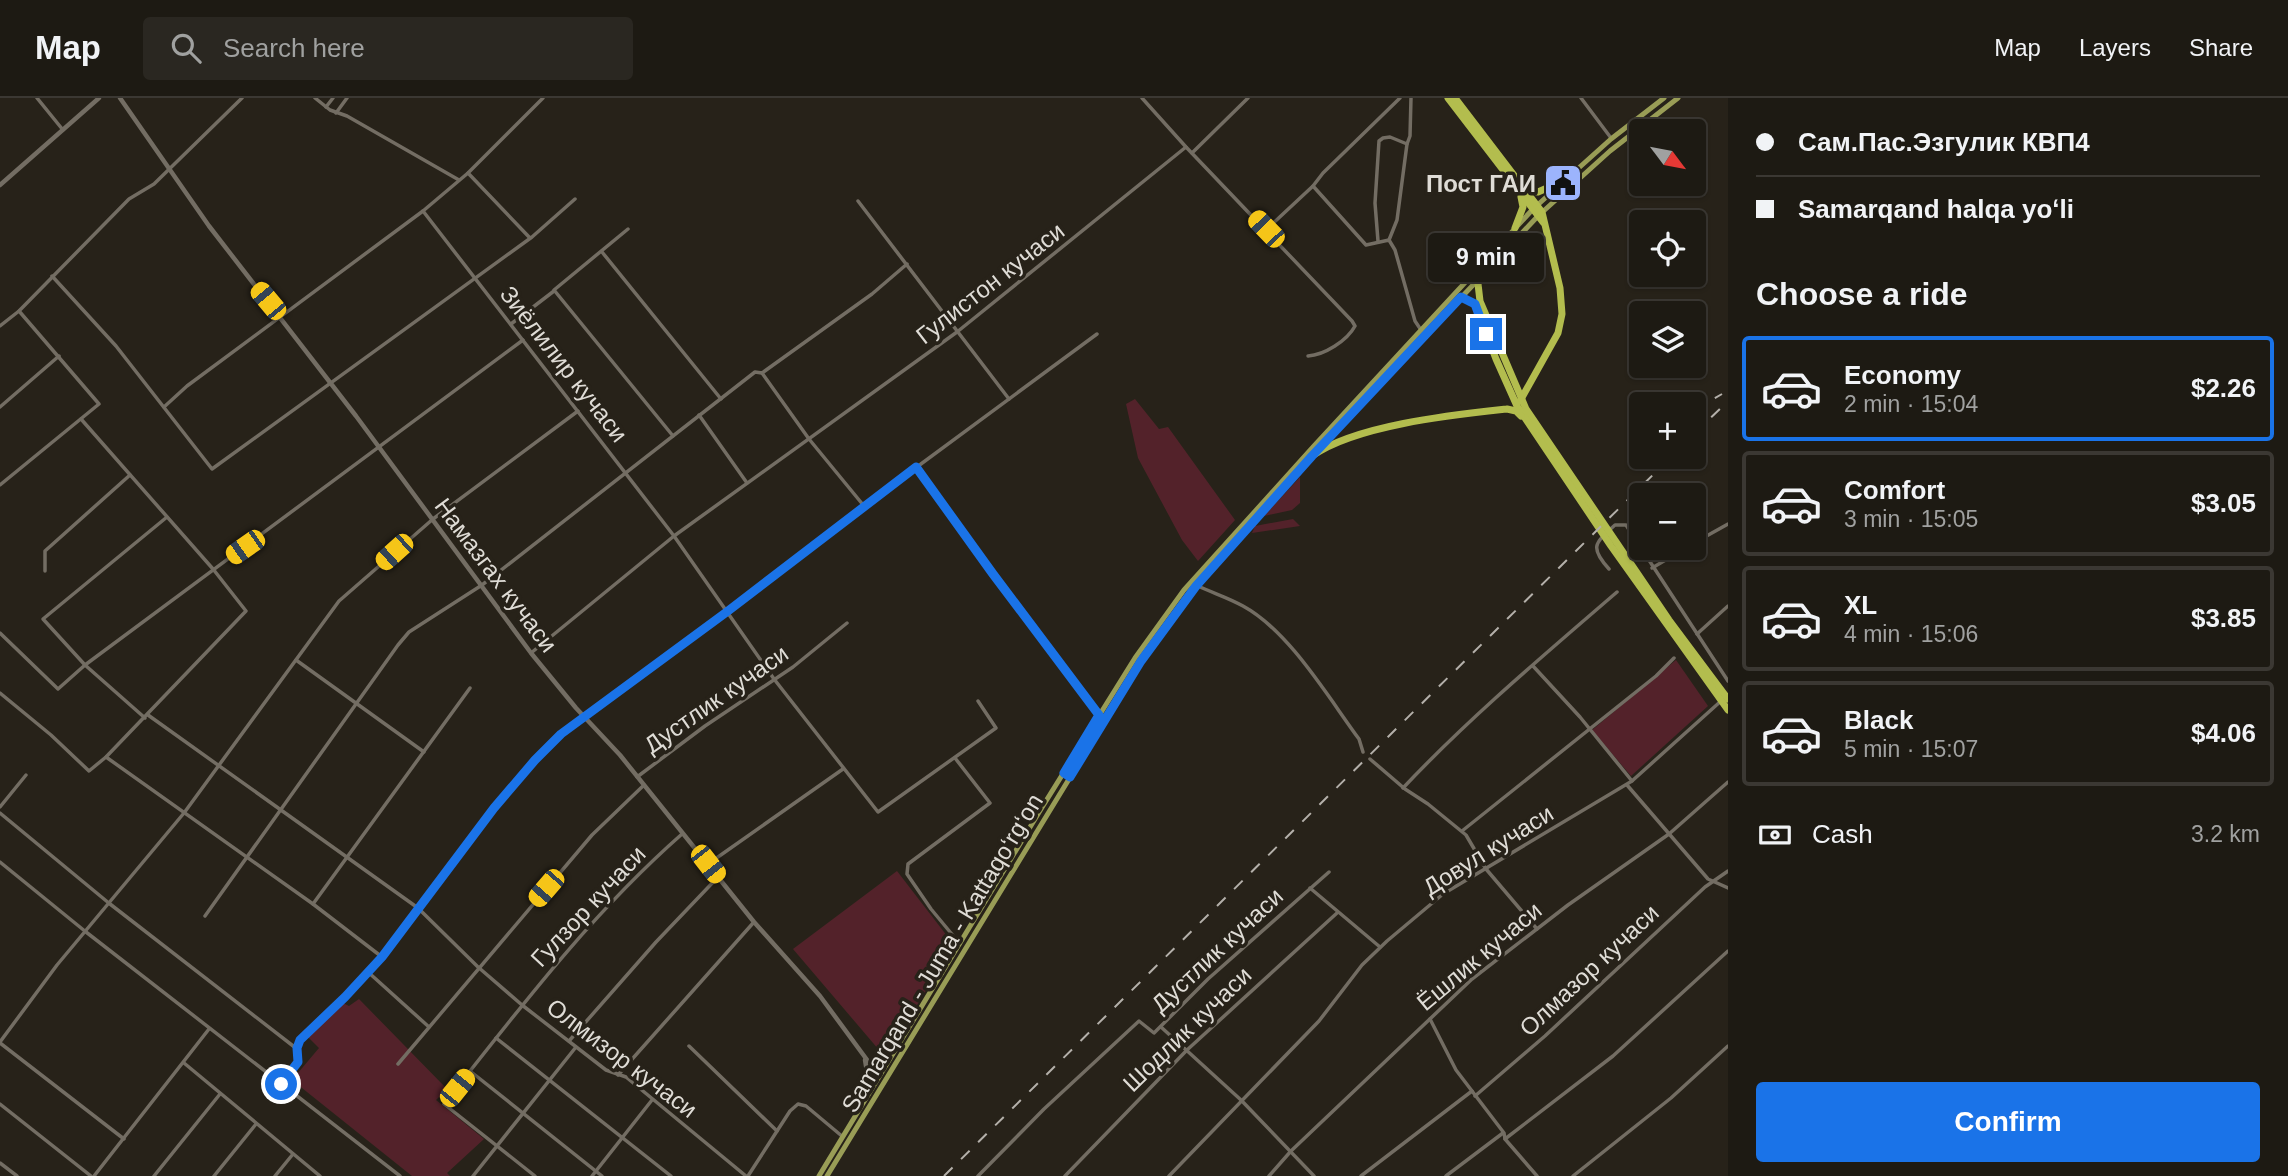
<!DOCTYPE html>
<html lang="en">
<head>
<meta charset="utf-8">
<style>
  :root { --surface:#1d1a13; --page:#2a2721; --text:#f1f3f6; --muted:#a0a1a0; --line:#3b3833; --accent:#1a73e8 }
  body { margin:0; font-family:Arial,sans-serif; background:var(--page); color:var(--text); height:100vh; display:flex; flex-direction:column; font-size:26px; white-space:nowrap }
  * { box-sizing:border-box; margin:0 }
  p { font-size:23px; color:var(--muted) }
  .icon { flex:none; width:38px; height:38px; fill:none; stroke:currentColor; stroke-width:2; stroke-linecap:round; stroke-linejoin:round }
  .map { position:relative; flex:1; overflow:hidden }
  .drawer { display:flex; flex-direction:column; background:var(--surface); width:560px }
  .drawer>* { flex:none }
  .hud { display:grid; align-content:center; height:154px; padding:0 28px; background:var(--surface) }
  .needle { width:46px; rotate:122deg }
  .fabs { position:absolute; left:1629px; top:21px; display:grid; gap:14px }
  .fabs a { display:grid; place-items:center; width:77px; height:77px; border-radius:7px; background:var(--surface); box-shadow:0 2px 5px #0004,0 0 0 2px var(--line); font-size:35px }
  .end { position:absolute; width:32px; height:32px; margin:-16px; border:9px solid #1a73e8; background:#fff; box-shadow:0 0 0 4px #fff }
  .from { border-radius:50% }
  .bubble { position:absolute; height:49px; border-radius:7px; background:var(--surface); box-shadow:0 2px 5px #0004,0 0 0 2px var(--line); font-size:23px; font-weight:700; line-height:49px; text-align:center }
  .car { position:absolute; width:21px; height:42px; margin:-21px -10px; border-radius:9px; box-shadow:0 0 5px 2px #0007; background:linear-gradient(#f5c518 24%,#345 0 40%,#f5c518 0 76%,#345 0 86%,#f5c518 0) }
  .hud b { display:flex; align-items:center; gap:24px; height:66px; font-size:26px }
  .hud b+b { border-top:2px solid var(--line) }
  .hud i { width:18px; height:18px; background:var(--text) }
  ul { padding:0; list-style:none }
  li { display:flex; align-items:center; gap:21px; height:105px; margin:0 14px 10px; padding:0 14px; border:4px solid var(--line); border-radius:7px }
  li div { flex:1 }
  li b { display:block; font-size:26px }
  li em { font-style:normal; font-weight:700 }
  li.on { border-color:var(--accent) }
  li>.icon { width:63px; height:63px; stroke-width:1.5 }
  h2 { padding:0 28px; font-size:32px; line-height:84px }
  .pay { display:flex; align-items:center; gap:18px; height:77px; padding:0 28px; font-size:26px }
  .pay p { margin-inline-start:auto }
  .action { display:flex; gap:14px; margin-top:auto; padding:14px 28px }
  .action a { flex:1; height:80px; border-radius:7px; background:var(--accent); color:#fff; font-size:28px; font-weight:700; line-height:80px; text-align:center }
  header { display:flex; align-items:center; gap:42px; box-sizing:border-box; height:98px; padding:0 35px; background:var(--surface); border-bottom:2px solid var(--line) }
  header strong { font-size:33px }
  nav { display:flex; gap:38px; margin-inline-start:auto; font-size:24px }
  .search { width:490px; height:63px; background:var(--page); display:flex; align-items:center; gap:18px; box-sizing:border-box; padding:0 24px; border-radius:7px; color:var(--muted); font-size:26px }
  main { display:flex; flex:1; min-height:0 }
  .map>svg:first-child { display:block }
  .green { fill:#53222a }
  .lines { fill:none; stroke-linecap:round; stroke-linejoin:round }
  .street { stroke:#736d63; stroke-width:3.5 }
  .secondary { stroke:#736d63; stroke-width:4.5 }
  .primary { stroke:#999d56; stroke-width:5 }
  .highway { stroke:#b3bd4e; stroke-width:7 }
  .rail { stroke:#b4b0aa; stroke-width:2; stroke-dasharray:12 12; stroke-linecap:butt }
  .route { stroke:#1a73e8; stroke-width:9 }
  .labels { text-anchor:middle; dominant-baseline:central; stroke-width:7; stroke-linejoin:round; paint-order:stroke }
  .poi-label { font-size:24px; font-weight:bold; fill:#dfdcd6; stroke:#272219; text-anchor:end }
  .street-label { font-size:24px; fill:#dfdcd6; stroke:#272219 }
</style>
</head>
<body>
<header>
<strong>Map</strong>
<div class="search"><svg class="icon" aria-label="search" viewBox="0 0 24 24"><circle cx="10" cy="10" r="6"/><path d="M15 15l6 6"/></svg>Search here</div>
<nav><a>Map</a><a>Layers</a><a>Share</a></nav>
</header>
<main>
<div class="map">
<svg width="1728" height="1078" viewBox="0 0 1728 1078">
  <rect width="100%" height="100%" fill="#272219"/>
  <g class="green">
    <path d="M1135,301L1159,331L1168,329L1235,422L1198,463L1182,442L1138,360L1126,306Z"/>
    <path d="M1300,379V405L1292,412L1264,418Z"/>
    <path d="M1293,421L1300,428L1252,435L1255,428Z"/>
    <path d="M1676,562L1708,608L1631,678L1592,632Z"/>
    <path d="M897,773L954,847L885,959L793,851Z"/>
    <path d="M359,901L447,991L436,1002L484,1041L447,1075L450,1078H412L292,982L319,950L307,938L343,905L349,908Z"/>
  </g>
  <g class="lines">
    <g class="street">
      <path d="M37,0L63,32"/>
      <path d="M315,0L330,12L347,18L459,82"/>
      <path d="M1142,0L1186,49L1352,223L1355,228C1347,243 1324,257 1308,258"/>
      <path d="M1581,0L1611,40"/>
      <path d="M326,9L333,0"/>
      <path d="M336,15L347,0"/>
      <path d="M1192,55L1248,0"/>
      <path d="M468,75L530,140"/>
      <path d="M1313,88L1366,147L1389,142L1395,152L1415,223L1421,232"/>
      <path d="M858,103L1009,301"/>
      <path d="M423,113L674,438L774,581L878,714L996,630L978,603"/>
      <path d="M628,131L554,192L673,338"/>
      <path d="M1267,131L1313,88L1323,75L1400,0"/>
      <path d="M1389,142L1397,122L1407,46L1410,38L1411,0"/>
      <path d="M1378,143L1375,105L1379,43L1383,40L1390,39L1407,46"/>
      <path d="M602,154L721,301"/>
      <path d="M52,178L116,248L212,371L532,139L575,101"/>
      <path d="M511,226L554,193"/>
      <path d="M0,228L19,213L129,101L154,86L242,0"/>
      <path d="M762,275L809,341L864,408"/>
      <path d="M0,309L59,258"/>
      <path d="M164,309L187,288L423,113L468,75L543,0"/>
      <path d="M699,317L747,385"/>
      <path d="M916,369L993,476L1099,617"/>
      <path d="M0,387L99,306L19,213"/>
      <path d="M1694,445L1728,426"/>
      <path d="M1652,470L1686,450"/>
      <path d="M1609,471C1589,449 1595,445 1615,427H1626L1728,583"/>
      <path d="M45,473V453L130,377"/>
      <path d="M1198,488C1213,495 1229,500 1243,508C1289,533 1328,599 1359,641L1363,654"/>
      <path d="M0,535L58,591L85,567L523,242"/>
      <path d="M1697,536L1728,508"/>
      <path d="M531,555L674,438L957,234L1186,49"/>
      <path d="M296,562L424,654"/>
      <path d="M1533,568L1580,619L1632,683"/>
      <path d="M0,595L51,637L89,673L106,659L246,513L213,471L81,321"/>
      <path d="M148,617L418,810L478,869L522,907L606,972L626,979L746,1078"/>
      <path d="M145,620L85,567L43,521L167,419"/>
      <path d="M106,659L313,806L382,859"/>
      <path d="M955,660L990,705L908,766L907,776L931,811L960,846"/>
      <path d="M1370,661L1405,691L1428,706L1466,737L1486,771L1537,831"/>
      <path d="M637,679L705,628L793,569L847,525"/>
      <path d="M1627,687L1708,781L1728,790"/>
      <path d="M1403,690C1469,620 1544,557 1617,494"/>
      <path d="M0,709L26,677"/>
      <path d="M0,715L110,806L297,951"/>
      <path d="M1462,733L1656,578L1674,560"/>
      <path d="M0,764L86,834L400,1078"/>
      <path d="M708,766L843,671"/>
      <path d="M1310,790L1380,849"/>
      <path d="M313,806L470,590"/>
      <path d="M205,818L398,547L409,534L482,487L755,274L762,275L872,196L907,166"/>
      <path d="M368,874L429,929"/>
      <path d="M1430,921L1456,972L1504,1035L1505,1041L1537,1078"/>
      <path d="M1161,929L1241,1002L1314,1078"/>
      <path d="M496,940L671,1078"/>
      <path d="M569,943L656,844L718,779"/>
      <path d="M0,944L57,867L184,715L339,503L433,421L578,313"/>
      <path d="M0,945L124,1041"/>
      <path d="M689,948L777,1033"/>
      <path d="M184,965L320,1078"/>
      <path d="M398,966L592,737L644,687"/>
      <path d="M470,973L602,1078"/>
      <path d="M618,977L754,824"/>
      <path d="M281,986L298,964L297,951L300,942L345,899L382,859L494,711L535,661L561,636L728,513L864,408L1097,236"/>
      <path d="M1475,998L1545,938L1705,789L1728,773"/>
      <path d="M0,1006L91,1078"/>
      <path d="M1505,1041L1613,958L1728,853"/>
      <path d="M0,1065L17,1078"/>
      <path d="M94,1078L209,931"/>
      <path d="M154,1078L220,996"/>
      <path d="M214,1078L256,1026"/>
      <path d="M275,1078L293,1056"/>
      <path d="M473,1078L576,949"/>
      <path d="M535,1078L444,1006C519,911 591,816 682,736"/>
      <path d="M592,1078L652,1002"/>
      <path d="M748,1078L790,1013L798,1006L806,1008L843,1039"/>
      <path d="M978,1078L1044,1011L1139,923L1154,935L1208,881L1329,774"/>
      <path d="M1065,1078L1187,952L1337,815"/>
      <path d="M1169,1078L1319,923L1362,867L1387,843L1443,796L1632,683L1721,603"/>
      <path d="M1269,1078L1291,1053L1472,881L1568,807L1669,736L1728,684"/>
      <path d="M1361,1078L1472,993"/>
      <path d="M1446,1078L1503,1035"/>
      <path d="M1573,1078L1671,1000L1728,948"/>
    </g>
    <g class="secondary">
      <path d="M120,0L209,128L356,318L531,555L576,610L620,657L754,824L820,898L873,970L885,968"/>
      <path d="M0,87L99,0"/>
      <path d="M865,962L870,992"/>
    </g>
    <g class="primary">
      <path d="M819,1078L1041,711L1135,560L1184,492L1314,348L1533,111L1611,41L1664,0"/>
      <path d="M827,1078L1141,563L1168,525L1216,465L1312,358L1538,118L1610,53L1678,0"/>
    </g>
    <g class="highway">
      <path d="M1448,0L1543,124"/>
      <path d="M1455,0L1542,114L1560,190L1562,216L1558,235L1520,303"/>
      <path d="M1525,92L1538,94L1563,83"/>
      <path d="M1515,130L1523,109L1521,99"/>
      <path d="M1481,178L1478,186L1480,203L1526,311L1669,522L1728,601"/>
      <path d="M1461,199L1475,206L1496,261L1517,308L1611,448L1728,612"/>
      <path d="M1312,358C1356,327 1452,317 1507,311L1516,313L1521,318"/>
    </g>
    <g class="rail">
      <path d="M1694,312L1722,296"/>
      <path d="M1694,336L1728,303"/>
      <path d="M1639,365L1646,359"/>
      <path d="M944,1078L1671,359"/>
    </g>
  </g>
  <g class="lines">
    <path class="route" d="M281,986L298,964L297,950L300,942L345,899L382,859L494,710L535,662L561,636L728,513L916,369L993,476L1099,617L1064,675L1070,679L1141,563L1196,488L1312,358L1461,199L1475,206L1486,236"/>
  </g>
  <defs>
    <symbol id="civic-square" viewBox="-11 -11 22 22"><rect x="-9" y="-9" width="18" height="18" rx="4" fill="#9cb4fd" stroke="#272219"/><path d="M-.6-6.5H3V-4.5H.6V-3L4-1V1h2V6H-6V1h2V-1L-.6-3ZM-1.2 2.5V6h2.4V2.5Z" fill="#111"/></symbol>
  </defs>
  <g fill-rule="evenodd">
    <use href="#civic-square" x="1541" y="63" width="44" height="44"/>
  </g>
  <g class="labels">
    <g class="poi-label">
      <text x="1536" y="85">Пост ГАИ</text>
    </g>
    <g class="street-label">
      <text transform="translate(990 185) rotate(-38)">Гулистон кучаси</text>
      <text transform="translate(564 266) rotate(52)">Зиёлилир кучаси</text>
      <text transform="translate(496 477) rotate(53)">Намазгах кучаси</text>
      <text transform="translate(716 601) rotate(-35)">Дустлик кучаси</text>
      <text transform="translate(1488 752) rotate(-32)">Довул кучаси</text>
      <text transform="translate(588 808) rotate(-47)">Гулзор кучаси</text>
      <text transform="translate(1217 852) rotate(-43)">Дустлик кучаси</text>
      <text transform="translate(942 855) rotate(-59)">Samarqand - Juma - Kattaqo‘rg‘on</text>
      <text transform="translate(1479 858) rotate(-40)">Ёшлик кучаси</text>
      <text transform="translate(1589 872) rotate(-43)">Олмазор кучаси</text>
      <text transform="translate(1187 931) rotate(-44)">Шодлик кучаси</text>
      <text transform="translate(622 960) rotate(37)">Олмизор кучаси</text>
    </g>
  </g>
</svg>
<div class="fabs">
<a><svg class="needle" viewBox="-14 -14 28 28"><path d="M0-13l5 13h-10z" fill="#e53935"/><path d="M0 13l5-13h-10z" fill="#a0a1a0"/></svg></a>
<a><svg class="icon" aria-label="locate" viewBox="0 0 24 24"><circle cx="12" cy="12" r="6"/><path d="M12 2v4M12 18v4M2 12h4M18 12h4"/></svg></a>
<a><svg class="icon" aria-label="layers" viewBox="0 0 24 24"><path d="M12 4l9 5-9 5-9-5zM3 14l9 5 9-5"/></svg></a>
<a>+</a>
<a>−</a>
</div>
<i class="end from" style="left:281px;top:986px"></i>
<i class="end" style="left:1486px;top:236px"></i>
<div class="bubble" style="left:1428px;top:135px;width:116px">9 min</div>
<i class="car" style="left:1266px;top:131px;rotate:316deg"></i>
<i class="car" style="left:268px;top:203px;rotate:320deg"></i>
<i class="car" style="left:245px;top:449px;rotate:235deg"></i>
<i class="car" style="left:394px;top:454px;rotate:228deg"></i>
<i class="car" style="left:708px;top:766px;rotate:142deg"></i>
<i class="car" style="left:546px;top:790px;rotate:221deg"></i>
<i class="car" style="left:457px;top:990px;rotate:39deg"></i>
</div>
<section class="drawer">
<div class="hud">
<b><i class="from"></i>Сам.Пас.Эзгулик КВП4</b>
<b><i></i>Samarqand halqa yoʻli</b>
</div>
<h2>Choose a ride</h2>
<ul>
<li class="on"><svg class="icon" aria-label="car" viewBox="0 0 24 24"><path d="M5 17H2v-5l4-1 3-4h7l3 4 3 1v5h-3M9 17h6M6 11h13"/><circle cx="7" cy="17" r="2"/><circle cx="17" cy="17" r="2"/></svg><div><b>Economy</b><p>2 min · 15:04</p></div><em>$2.26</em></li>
<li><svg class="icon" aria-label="car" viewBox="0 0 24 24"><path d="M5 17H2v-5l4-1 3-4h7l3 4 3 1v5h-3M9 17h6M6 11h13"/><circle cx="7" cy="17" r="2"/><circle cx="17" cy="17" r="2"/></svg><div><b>Comfort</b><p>3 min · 15:05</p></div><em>$3.05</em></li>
<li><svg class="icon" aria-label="car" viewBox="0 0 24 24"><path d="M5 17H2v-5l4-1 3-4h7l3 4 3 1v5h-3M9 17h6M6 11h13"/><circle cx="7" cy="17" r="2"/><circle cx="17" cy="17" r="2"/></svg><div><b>XL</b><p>4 min · 15:06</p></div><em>$3.85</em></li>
<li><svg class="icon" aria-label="car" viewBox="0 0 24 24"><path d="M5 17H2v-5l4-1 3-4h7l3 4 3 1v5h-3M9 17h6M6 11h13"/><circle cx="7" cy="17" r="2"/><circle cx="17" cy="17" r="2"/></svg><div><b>Black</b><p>5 min · 15:07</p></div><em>$4.06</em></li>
</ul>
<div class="pay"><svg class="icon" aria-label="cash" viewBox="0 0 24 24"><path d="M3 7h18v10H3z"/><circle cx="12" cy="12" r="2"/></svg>Cash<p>3.2 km</p></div>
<div class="action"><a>Confirm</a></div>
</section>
</main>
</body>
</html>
